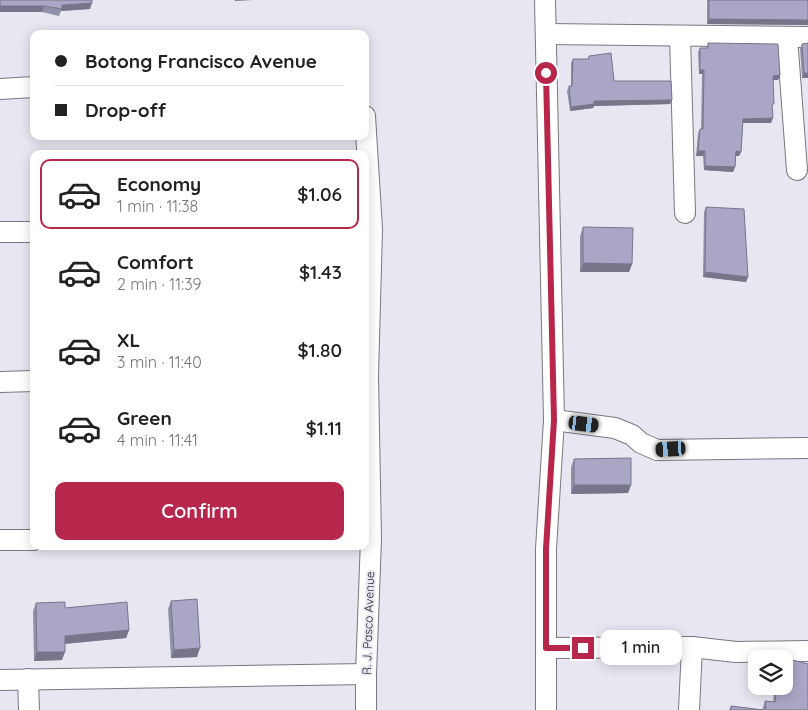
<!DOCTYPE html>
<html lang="en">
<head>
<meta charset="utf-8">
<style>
  :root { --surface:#fff; --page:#f6f6f6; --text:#222; --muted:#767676; --line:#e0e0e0; --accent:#b7264b }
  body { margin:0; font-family:Quicksand,sans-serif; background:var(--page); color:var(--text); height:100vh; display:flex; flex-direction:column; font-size:19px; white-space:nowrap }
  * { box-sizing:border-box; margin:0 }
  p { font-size:16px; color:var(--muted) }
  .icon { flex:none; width:28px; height:28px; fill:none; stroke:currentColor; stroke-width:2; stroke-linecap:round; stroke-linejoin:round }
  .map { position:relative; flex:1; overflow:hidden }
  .side { position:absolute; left:30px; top:150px; width:339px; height:400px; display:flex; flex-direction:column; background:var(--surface); border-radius:10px; box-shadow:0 2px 12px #0003 }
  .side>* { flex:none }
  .guide { position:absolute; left:30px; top:30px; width:339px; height:110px; border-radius:10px; box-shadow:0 2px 12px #0003; display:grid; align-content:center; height:110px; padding:0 25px; background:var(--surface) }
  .tools { position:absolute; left:748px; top:650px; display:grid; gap:10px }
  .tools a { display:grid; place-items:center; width:45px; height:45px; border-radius:10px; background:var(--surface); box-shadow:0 2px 12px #0003; font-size:25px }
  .end { position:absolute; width:22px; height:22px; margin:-11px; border:6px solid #b7264b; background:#fff; box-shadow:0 0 0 2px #fff }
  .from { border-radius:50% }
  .bubble { position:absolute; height:35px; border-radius:10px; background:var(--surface); box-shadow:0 2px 12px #0003; font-size:16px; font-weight:600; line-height:35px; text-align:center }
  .car { position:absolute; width:15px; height:30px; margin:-15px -8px; border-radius:6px; box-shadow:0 0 4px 1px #0007; background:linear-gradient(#222 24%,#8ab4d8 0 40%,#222 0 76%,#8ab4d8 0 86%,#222 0) }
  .guide b { display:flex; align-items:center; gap:18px; height:48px; font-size:19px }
  .guide b+b { border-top:1px solid var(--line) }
  .guide i { width:12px; height:12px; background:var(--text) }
  ul { padding:9px 0 0; list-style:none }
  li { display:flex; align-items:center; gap:15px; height:70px; margin:0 10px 8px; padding:0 15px; border:2px solid transparent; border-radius:10px }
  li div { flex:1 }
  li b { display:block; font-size:19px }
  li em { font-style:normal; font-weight:600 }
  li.current { border-color:var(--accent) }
  li>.icon { width:45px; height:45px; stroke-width:1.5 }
  .cta { display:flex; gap:10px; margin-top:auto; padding:10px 25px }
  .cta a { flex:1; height:58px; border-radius:10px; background:var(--accent); color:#fff; font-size:20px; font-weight:600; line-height:58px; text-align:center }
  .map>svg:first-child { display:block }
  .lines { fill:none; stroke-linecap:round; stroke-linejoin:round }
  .street-casing { stroke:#787880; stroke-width:22 }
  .street { stroke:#fff; stroke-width:20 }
  .wall { fill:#9190a9 }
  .shaded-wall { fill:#76758a }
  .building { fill:#a9a7c5; stroke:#76758a }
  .route { stroke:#b7264b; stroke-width:6 }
  .labels { text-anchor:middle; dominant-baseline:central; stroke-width:4; stroke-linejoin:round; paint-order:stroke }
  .street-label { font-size:12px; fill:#1c1c1f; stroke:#e8e7f1 }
</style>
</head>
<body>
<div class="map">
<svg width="808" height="710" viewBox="0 0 808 710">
  <rect width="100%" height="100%" fill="#e8e7f1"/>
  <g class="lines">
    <defs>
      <g id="street">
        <path d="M545,0L554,420L546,549V710"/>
        <path d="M546,34L808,37"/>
        <path d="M680,36L685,213"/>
        <path d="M787,37L797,170"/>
        <path d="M0,89L34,87"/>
        <path d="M365,116L372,229L368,376L371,539L366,674V710"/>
        <path d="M0,232H34"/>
        <path d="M0,382L34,381"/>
        <path d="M554,420L615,428L632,435L641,443L657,450L808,448"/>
        <path d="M0,540H34"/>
        <path d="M546,648L692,647L736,652L808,651"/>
        <path d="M28,679L29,710"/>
        <path d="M0,680L366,674"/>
        <path d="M689,710L692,647"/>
      </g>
    </defs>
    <use href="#street" class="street-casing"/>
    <use href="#street" class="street"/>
  </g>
  <g class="wall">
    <path d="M0,0L90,9L61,11L59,16L42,12Z"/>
    <path d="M707,0H808V25L707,24Z"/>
    <path d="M708,43L780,75L778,80H773L772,108L771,123H743L741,152L739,156H736L735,167L733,172L704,170L703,156H696L698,133L700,129H701L702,74H699L698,52L700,48H707Z"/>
    <path d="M802,44L808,78H802L800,49Z"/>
    <path d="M589,56L614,81L670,104L594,106L593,108L570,111L567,91L569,86H571V63L573,59H588Z"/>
    <path d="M706,207L748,277L746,282L703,277L704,212Z"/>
    <path d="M583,227L632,264L629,272H580V236Z"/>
    <path d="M574,459L631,485L628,493L571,494V467Z"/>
    <path d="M171,601L197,657L171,658L168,609Z"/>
    <path d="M36,603L65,608L129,630L126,638L65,644L62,660L34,661L33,611Z"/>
    <path d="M775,686H784L808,710H729L731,706L762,710L765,701L773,702Z"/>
  </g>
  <g class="shaded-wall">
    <path d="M235,0H253L235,1Z"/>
    <path d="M92,3L90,9L61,11L62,5Z"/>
    <path d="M0,6H44L42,12H0Z"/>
    <path d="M709,19L808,20V25L707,24Z"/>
    <path d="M700,70H704L702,74H699Z"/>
    <path d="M804,73H808V78H802Z"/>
    <path d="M780,75L778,80H771L773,76Z"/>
    <path d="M672,100L670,104L594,106L593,108L570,111L571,107L594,101Z"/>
    <path d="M773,118L771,123H741L743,119Z"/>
    <path d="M698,151H705L703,156H696Z"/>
    <path d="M736,151L741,152L739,156H734Z"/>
    <path d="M705,166L735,167L733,172L704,170Z"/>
    <path d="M583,263L632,264L629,272H580Z"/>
    <path d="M705,272L748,277L746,282L703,277Z"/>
    <path d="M574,485H631L628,493L571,494Z"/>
    <path d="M129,630L126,638L62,644L65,636Z"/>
    <path d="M200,648L197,657L171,658L174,650Z"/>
    <path d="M37,652H65L62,660L34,661Z"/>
  </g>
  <g class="building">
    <path d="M0,0H92V3L62,5V9L44,6H0Z"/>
    <path d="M709,0H808V20L709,19Z"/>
    <path d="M708,43L778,44L780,75L773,76L774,104H772L773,118L743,119L741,152L736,151L735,167L705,166V151H698L700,129H703L704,70H700V48H708Z"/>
    <path d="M808,43V73H804L802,44Z"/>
    <path d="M611,53L614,81H671L672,100L594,101V104L571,107L569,86H572L573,59H589V56Z"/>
    <path d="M706,207L744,209L748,277L705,272Z"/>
    <path d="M583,227L633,228L632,264L583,263Z"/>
    <path d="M631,458V485H574V459Z"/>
    <path d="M197,599L200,648L174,650L171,601Z"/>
    <path d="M65,602V608L127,602L129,630L65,636V652H37L36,603Z"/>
    <path d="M781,657L808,664V710H766L765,701L775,702L777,686H784V659H780Z"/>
    <path d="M731,706L763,710H731Z"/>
  </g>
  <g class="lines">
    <path class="route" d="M546,73L554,420L546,549V648H583"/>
  </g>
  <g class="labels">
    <g class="street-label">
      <text transform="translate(368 623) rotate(-88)">R. J. Pasco Avenue</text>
    </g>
  </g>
</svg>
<div class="tools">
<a><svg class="icon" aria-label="layers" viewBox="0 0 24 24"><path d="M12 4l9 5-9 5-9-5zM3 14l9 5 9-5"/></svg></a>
</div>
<i class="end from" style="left:546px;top:73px"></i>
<i class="end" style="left:583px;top:648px"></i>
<div class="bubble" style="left:600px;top:630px;width:82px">1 min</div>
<i class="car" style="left:584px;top:424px;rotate:97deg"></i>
<i class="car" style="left:671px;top:449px;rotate:267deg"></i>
<div class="guide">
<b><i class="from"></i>Botong Francisco Avenue</b>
<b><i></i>Drop-off</b>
</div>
<section class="side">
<ul>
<li class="current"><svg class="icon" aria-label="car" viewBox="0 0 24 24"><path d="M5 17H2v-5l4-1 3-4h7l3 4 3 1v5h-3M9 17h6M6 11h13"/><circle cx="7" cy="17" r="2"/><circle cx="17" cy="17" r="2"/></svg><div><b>Economy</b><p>1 min · 11:38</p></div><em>$1.06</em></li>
<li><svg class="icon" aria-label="car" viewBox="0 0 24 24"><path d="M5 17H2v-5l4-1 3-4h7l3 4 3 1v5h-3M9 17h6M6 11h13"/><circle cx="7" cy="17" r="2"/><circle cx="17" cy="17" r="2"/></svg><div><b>Comfort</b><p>2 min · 11:39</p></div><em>$1.43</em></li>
<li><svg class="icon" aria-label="car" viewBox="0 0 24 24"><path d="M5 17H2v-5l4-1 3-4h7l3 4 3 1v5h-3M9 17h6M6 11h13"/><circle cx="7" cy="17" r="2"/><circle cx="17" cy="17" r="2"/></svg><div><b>XL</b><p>3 min · 11:40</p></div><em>$1.80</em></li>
<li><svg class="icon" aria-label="car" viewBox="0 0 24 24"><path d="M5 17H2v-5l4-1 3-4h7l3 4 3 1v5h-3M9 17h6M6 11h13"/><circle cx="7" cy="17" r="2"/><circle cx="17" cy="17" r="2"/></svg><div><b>Green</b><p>4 min · 11:41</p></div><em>$1.11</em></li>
</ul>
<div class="cta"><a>Confirm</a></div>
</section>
</div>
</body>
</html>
